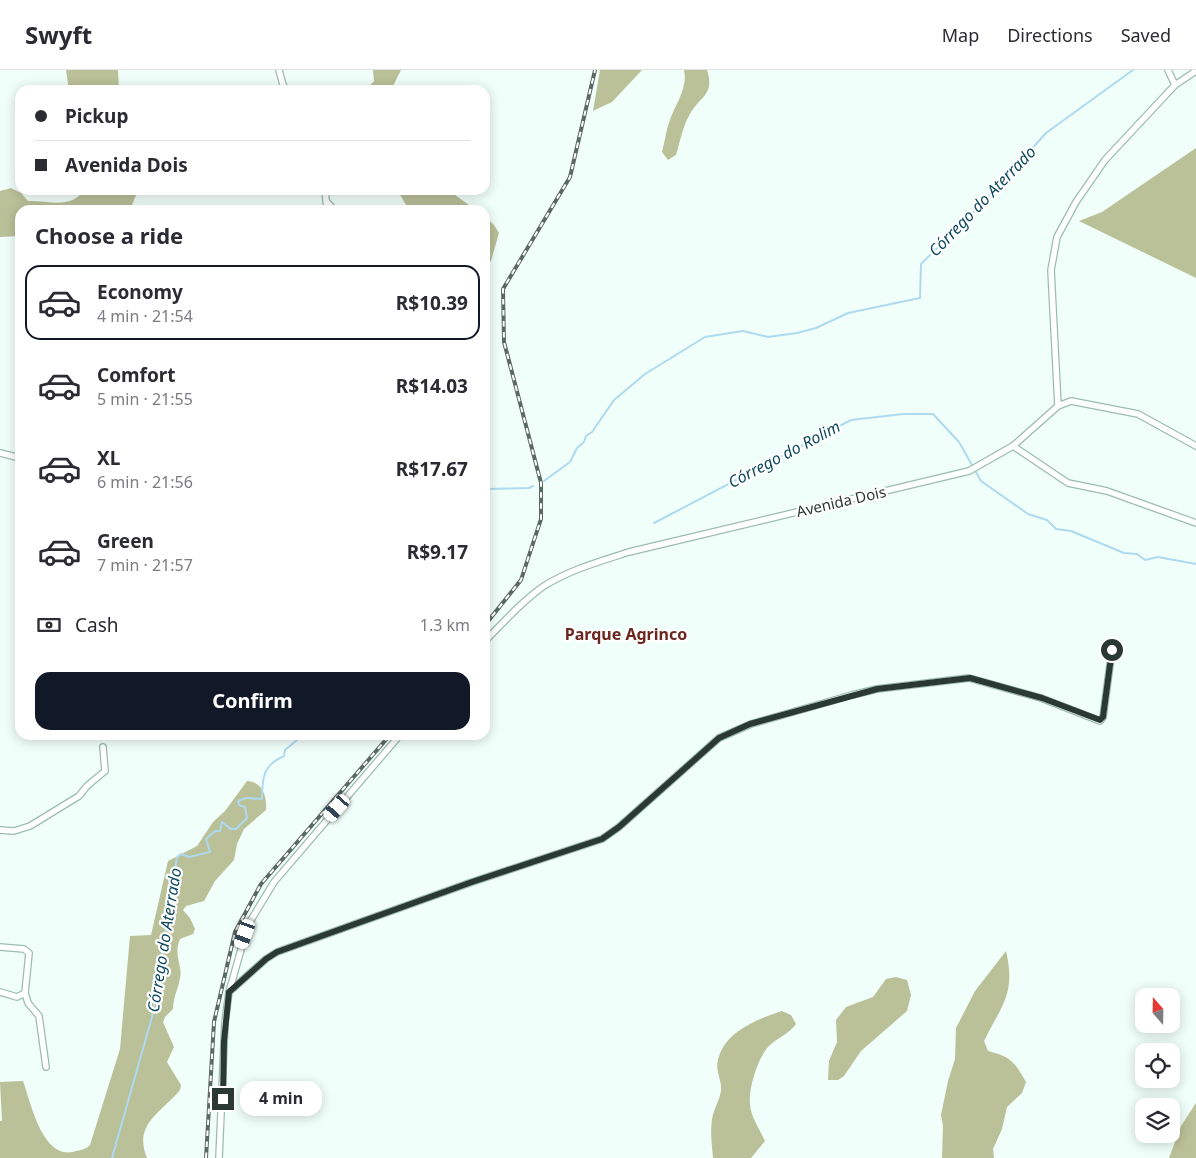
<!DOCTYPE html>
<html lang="en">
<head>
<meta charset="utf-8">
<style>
  :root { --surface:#fff; --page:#f7f7f7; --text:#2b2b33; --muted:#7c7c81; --line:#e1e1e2; --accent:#111827 }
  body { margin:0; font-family:"Noto Sans",sans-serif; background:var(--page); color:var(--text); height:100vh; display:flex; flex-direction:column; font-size:19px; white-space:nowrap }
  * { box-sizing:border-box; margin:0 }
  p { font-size:16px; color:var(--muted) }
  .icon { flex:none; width:28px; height:28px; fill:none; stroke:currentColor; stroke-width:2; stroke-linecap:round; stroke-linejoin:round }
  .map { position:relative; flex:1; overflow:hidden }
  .drawer { position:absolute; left:15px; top:135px; width:475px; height:535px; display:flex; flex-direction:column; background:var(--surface); border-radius:15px; box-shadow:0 2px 12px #0003 }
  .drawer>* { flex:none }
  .banner { position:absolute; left:15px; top:15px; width:475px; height:110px; border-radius:15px; box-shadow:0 2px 12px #0003; display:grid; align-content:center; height:110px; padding:0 20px; background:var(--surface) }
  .needle { width:32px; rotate:340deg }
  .tools { position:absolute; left:1135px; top:918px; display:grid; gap:10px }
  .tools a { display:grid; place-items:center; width:45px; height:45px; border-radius:10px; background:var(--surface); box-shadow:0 2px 12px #0003; font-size:25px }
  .end { position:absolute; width:22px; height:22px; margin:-11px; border:6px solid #2b3934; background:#fff; box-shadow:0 0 0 2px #fff }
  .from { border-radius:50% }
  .bubble { position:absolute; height:35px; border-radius:15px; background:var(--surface); box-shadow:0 2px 12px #0003; font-size:16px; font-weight:700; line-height:35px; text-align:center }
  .car { position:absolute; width:15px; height:30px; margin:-15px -8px; border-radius:6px; box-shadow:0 0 4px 1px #0007; background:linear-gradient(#fff 24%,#345 0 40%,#fff 0 76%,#345 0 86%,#fff 0) }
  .banner b { display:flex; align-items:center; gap:18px; height:48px; font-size:19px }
  .banner b+b { border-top:1px solid var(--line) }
  .banner i { width:12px; height:12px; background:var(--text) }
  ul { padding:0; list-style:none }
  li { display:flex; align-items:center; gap:15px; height:75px; margin:0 10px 8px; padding:0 10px; border:2px solid transparent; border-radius:15px }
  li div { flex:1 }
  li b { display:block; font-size:19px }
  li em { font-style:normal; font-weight:700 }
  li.on { border-color:var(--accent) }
  li>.icon { width:45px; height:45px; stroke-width:1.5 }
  h2 { padding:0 20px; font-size:22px; line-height:60px }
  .pay { display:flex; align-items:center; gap:12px; height:55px; padding:0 20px; font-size:19px }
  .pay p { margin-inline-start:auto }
  .cta { display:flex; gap:10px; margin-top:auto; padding:10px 20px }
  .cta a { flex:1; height:58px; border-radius:15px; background:var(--accent); color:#fff; font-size:20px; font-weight:700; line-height:58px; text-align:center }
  header { display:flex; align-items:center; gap:30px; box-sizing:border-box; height:70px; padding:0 25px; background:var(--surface); border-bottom:1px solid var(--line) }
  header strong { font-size:24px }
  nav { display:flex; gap:28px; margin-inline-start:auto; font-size:18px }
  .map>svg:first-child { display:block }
  .forest { fill:#bac098 }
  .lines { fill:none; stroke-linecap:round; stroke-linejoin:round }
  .stream { stroke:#aedaf0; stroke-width:2 }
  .minor-casing { stroke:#9bbcb0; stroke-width:8 }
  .minor { stroke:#fff; stroke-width:5.5 }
  .rail-casing { stroke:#5b6964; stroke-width:4 }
  .rail { stroke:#fff; stroke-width:2; stroke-dasharray:5.5; stroke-linecap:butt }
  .route { stroke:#2b3934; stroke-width:6 }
  .labels { text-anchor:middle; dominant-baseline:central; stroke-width:4.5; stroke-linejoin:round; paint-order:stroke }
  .street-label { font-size:15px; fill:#2b3934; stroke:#fff }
  .water-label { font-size:16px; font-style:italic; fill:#0d485e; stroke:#fff }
  .neighbourhood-label { font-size:16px; font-weight:bold; fill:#6b261f; stroke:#fff }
</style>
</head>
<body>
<header>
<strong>Swyft</strong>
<nav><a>Map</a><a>Directions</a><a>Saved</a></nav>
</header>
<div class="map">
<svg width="1196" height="1088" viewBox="0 0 1196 1088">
  <rect width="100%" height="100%" fill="#f1fffa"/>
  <g class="forest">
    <path d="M66,0H118L119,20H69Z"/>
    <path d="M373,0H401L391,20H366L374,11Z"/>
    <path d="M600,0H642L612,32L593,41Z"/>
    <path d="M684,0H707C715,25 700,26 690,44C683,55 680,72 676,85L668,90L662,82C665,71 666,60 670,50C676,33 688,18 684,0Z"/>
    <path d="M1196,78V208L1079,151L1102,142Z"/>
    <path d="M11,118L21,123L28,131C47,130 71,140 84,120H138L130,140C117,140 103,137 91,140H20V166L0,167V121Z"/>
    <path d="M390,120H448L476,140H409L399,123Z"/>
    <path d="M485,147L494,155L499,163L491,191L485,196Z"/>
    <path d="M247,711C263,712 267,727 266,740L244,759L237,774L234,790L215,811L204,831L186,836L183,840L190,848L195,859L193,864L180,869C173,885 183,896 180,908C178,920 173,927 173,939L165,947L163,952L174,977L167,992L181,1015L180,1020C161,1043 133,1054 147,1088H0V1051H2L0,1012L23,1011C31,1033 42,1088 73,1082C79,1080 85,1080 90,1075L120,979L130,866L151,865L168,791L197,776L213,752L225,741Z"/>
    <path d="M1006,881C1016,923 1002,935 984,971L988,981C1011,987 1014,991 1026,1012L1022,1023L1007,1037L1002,1059L993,1079L994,1088H942L943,1056L941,1045L948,1011L955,989L956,958L975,921Z"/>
    <path d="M896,907L907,910L911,925L907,941L861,981L844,1006L838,1010H828L829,991L837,972L836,950L846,937L873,927L886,909Z"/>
    <path d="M782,941L791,945L796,954C789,964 778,967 769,976C758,987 748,1019 750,1035C751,1047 760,1060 765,1071L751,1088H713C712,1076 710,1062 712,1050C713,1040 720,1030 721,1020C722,1010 715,1001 718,990C724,962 757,949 782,941Z"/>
    <path d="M1196,1033V1088H1169L1181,1056Z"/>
  </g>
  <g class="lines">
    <g class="stream">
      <path d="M544,411L570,392L577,378L584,372L586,366L592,362L614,330L645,304L705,267L743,261L768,267L797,263L816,258L848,243L920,228L921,194L981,135L1046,63L1133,0"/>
      <path d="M485,419L529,418L533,416"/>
      <path d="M654,453L851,350L903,344H933L959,372L981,411L1028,444L1047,450L1056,459L1071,461L1124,483L1137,484L1145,490L1158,487L1196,494"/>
      <path d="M112,1088L152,947L177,787L181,784L189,787L210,782L206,769L215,761H220L222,752L231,759H236L247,748L245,737L239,735L238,731L246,728L262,729C262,708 263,695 284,686L285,680L303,665"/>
    </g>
    <defs>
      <g id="minor">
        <path d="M279,0L283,15L287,20"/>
        <path d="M1168,0L1175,15"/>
        <path d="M325,120L327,140"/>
        <path d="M327,132L334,140"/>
        <path d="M1058,336L1051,200L1057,167L1076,132L1105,90L1175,15L1196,1"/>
        <path d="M1013,376L1068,413L1107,421L1196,453"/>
        <path d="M0,383L20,388"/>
        <path d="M485,571C504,552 522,531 544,516C569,500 601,491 629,482L969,401L1013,376L1058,336L1071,331L1138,344L1196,376"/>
        <path d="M0,760L14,761L30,756L79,726L87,716L105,701L103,677"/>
        <path d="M0,877L24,879L29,883L25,923L28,933L39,946L46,997"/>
        <path d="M0,922L17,927L25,923"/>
        <path d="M229,922L266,889L277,882L472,812L602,769L619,757L719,668L751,654L852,625L877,619L969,608L1041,628L1100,651L1103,647L1112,580"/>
        <path d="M219,1088L225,952L229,922L248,855L274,812L400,665"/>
      </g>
    </defs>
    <use href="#minor" class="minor-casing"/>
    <use href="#minor" class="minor"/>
    <defs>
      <g id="rail">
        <path d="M485,555L521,510L541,449V413L504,272L503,219L570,107L595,0"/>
        <path d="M206,1088L214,952L235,862L261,814L390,665"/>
      </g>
    </defs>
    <use href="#rail" class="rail-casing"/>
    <use href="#rail" class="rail"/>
  </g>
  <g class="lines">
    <path class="route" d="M223,1029L224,971L229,922L266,889L277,882L472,812L602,769L619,757L719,668L750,654L877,619L970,608L1042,628L1100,650L1103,647L1112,580"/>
  </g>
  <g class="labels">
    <g class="street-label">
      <text transform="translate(841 431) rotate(-13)">Avenida Dois</text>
    </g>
    <g class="water-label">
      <text transform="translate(982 131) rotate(-46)">Córrego do Aterrado</text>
      <text transform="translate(784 384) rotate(-28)">Córrego do Rolim</text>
      <text transform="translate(164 870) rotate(-81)">Córrego do Aterrado</text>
    </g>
    <g class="neighbourhood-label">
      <text x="626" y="564">Parque Agrinco</text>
    </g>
  </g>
</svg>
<div class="tools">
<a><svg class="needle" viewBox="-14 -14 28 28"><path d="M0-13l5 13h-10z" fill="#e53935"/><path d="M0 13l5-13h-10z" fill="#7c7c81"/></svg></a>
<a><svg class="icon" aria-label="locate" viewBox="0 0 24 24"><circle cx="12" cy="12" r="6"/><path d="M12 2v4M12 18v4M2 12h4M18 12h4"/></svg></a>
<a><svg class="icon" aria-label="layers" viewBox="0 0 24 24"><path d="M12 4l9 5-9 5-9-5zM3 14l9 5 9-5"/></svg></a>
</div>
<i class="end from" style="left:1112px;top:580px"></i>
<i class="end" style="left:223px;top:1029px"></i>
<div class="bubble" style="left:240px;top:1011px;width:82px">4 min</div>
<i class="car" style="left:337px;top:738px;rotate:221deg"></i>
<i class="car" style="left:245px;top:864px;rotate:200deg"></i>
<div class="banner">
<b><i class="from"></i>Pickup</b>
<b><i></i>Avenida Dois</b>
</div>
<section class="drawer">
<h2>Choose a ride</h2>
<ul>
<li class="on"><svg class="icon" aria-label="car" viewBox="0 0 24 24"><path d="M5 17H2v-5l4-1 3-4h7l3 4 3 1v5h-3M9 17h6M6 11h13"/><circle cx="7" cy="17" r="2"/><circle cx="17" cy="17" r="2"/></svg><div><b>Economy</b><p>4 min · 21:54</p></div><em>R$10.39</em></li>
<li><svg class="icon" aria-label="car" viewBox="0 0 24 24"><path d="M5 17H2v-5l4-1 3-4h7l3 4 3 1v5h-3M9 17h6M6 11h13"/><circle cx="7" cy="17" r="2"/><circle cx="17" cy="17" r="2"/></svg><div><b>Comfort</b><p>5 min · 21:55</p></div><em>R$14.03</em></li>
<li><svg class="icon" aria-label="car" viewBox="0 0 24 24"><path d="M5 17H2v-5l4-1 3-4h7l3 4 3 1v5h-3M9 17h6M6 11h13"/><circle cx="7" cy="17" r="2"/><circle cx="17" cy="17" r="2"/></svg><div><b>XL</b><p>6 min · 21:56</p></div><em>R$17.67</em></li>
<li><svg class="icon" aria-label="car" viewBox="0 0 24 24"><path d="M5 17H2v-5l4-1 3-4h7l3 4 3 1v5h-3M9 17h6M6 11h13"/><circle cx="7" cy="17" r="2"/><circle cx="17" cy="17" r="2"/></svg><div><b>Green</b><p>7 min · 21:57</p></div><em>R$9.17</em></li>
</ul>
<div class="pay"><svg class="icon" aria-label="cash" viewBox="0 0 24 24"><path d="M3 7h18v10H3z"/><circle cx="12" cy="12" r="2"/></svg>Cash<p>1.3 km</p></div>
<div class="cta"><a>Confirm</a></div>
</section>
</div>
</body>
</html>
